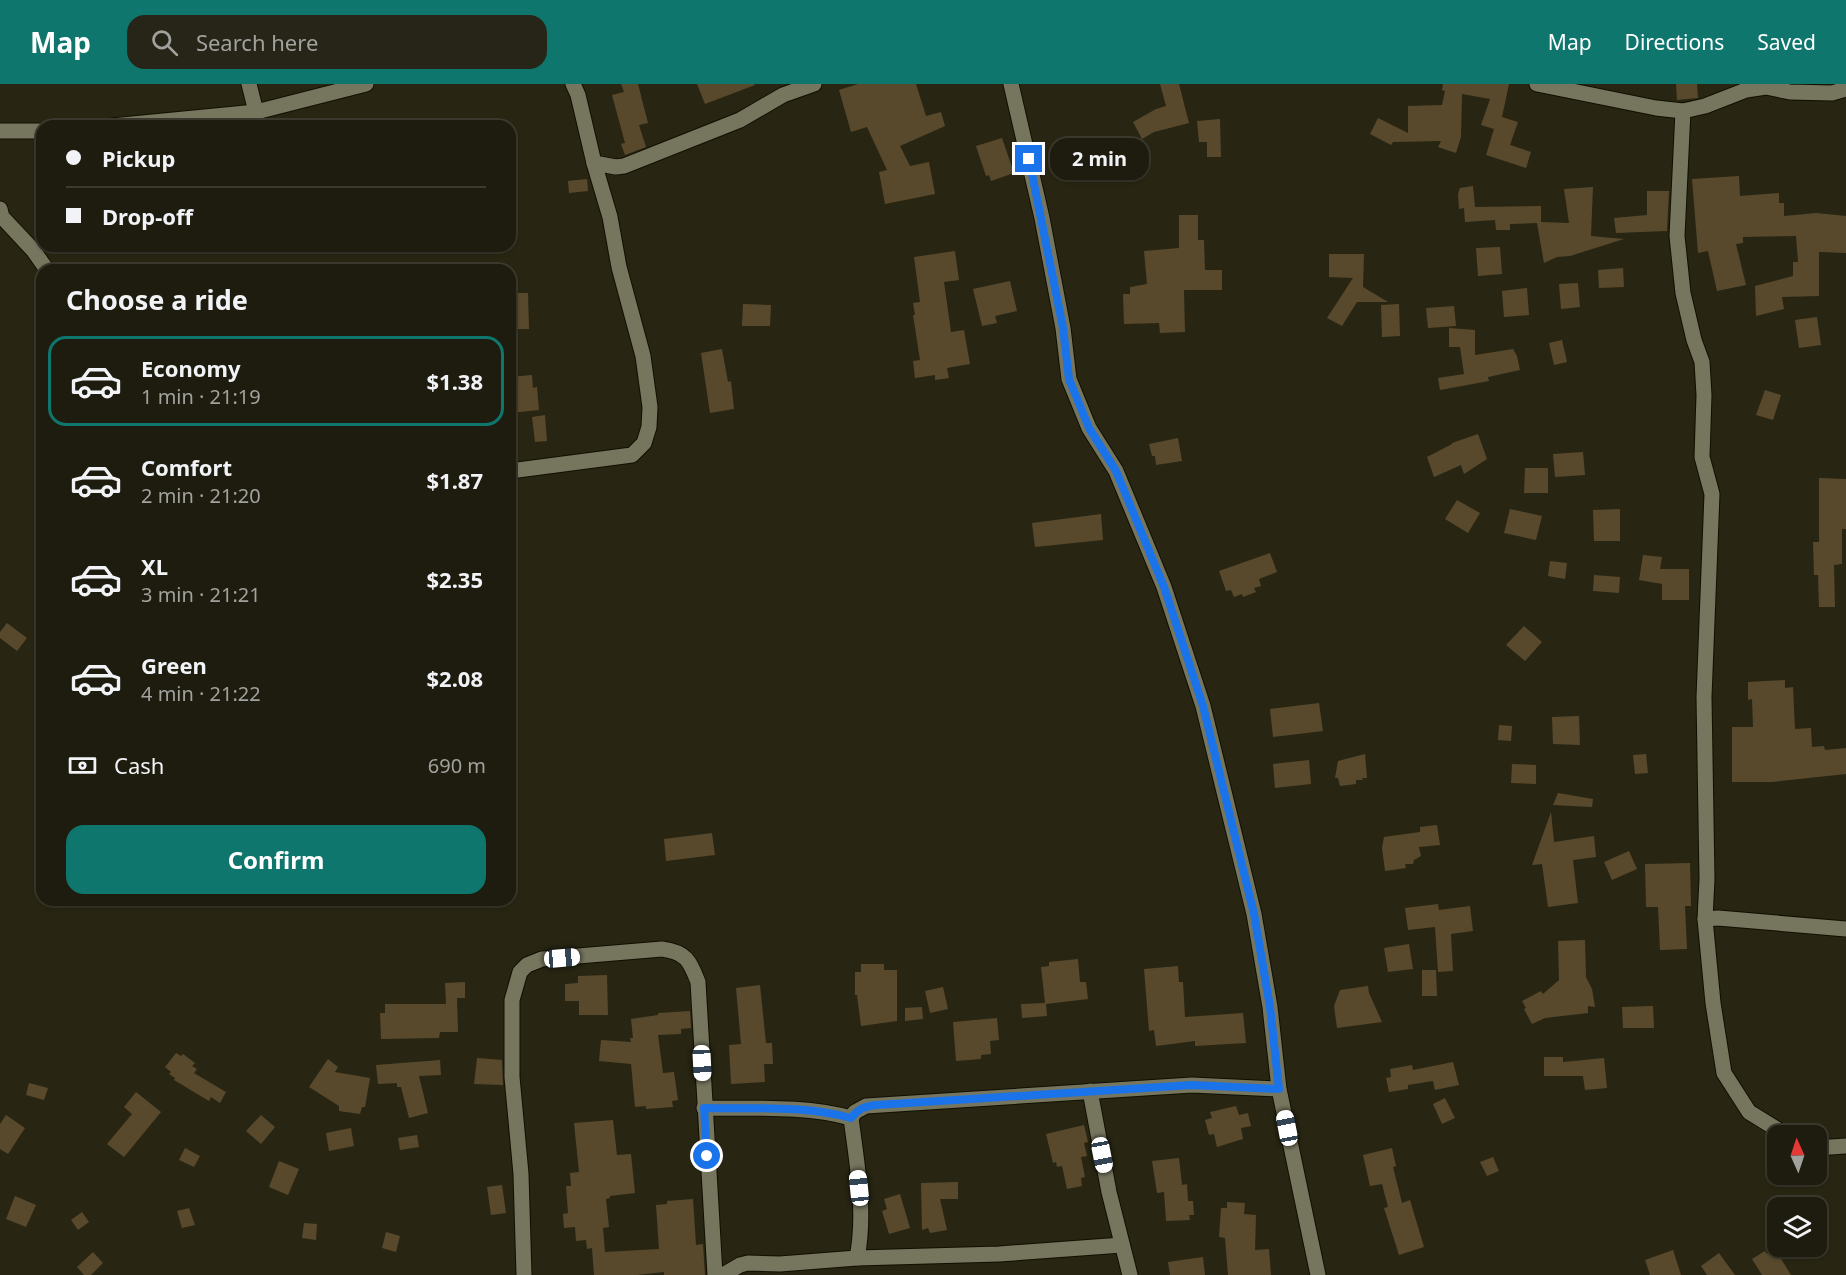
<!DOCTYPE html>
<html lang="en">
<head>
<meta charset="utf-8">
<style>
  :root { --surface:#1e1c0e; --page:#262517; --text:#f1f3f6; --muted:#a1a19e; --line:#3c3a2e; --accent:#0f766e }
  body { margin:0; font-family:"Noto Sans",sans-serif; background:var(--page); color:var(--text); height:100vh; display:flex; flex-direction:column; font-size:22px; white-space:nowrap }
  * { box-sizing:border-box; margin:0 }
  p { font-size:20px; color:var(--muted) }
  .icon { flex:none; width:33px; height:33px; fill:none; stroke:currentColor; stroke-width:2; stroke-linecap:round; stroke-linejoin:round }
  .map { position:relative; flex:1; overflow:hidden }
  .details { position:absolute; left:36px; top:180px; width:480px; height:642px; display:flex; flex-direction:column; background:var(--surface); border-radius:18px; box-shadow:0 2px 4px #0004,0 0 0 2px var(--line) }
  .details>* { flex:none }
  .banner { position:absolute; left:36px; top:36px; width:480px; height:132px; border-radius:18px; box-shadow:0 2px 4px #0004,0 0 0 2px var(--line); display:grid; align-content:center; height:132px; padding:0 30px; background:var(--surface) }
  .needle { width:39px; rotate:357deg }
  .tools { position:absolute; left:1767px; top:1041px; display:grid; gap:12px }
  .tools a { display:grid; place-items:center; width:60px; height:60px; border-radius:12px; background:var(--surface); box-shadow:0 2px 4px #0004,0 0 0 2px var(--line); font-size:30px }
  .end { position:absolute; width:27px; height:27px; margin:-14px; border:8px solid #1a73e8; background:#fff; box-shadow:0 0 0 3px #fff }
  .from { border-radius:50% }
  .bubble { position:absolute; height:42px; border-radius:18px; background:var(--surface); box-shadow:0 2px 4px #0004,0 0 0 2px var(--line); font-size:20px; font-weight:700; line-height:42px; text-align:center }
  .car { position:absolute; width:18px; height:36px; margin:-18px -9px; border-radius:8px; box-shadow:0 0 4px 2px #0007; background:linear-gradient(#fff 24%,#345 0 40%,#fff 0 76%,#345 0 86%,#fff 0) }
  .banner b { display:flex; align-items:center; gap:21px; height:57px; font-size:22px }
  .banner b+b { border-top:2px solid var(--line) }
  .banner i { width:15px; height:15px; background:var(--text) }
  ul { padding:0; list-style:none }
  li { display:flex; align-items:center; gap:18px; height:90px; margin:0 12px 9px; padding:0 18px; border:3px solid transparent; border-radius:18px }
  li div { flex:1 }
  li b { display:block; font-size:22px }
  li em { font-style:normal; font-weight:700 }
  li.on { border-color:var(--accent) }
  li>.icon { width:54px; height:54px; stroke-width:1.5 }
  h2 { padding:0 30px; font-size:27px; line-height:72px }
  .pay { display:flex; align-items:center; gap:15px; height:66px; padding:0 30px; font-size:22px }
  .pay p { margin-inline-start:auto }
  .cta { display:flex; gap:12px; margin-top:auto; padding:12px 30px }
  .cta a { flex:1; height:69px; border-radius:18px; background:var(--accent); color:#fff; font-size:24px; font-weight:700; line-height:69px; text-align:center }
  header { display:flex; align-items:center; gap:36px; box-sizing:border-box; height:84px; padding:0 30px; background:var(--accent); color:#fff }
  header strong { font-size:28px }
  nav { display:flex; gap:33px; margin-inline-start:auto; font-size:21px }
  .search { width:420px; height:54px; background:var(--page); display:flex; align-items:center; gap:15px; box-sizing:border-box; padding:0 21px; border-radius:18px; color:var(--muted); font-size:22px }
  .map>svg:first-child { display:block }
  .building { fill:#58492d }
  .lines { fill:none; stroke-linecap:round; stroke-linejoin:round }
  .street-casing { stroke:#110f00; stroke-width:17 }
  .street { stroke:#76755e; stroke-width:15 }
  .route { stroke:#1a73e8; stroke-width:8 }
</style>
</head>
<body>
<header>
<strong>Map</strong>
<div class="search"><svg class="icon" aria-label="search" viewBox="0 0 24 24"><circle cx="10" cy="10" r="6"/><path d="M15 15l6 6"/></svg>Search here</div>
<nav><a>Map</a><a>Directions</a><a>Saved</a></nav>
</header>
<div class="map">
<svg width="1846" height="1191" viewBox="0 0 1846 1191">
  <rect width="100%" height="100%" fill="#282612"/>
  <g class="building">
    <path d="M621,0H638L648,39L639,41L646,63L625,71L621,60L625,59L612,11L624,8Z"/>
    <path d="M697,0H754L755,1L705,20Z"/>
    <path d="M858,0H916L926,32L941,28L945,42L900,62L910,82L929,78L935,110L885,120L879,88L887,86L867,43L851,48L839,6Z"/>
    <path d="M1160,0H1179L1189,39L1154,48L1142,55L1133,38L1156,25L1166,22Z"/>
    <path d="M1443,0H1509L1502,33L1518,38L1510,61L1531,68L1526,84L1486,71L1494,45L1481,41L1490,15L1462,10L1461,53L1456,69L1438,63L1441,57L1393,58L1391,61L1370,50L1378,34L1408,49V22L1442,21L1445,7L1442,6Z"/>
    <path d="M1676,0H1697L1698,14L1677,16Z"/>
    <path d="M1220,35L1221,73H1207V58H1199L1197,37Z"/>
    <path d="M1002,54L1014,89L991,97L989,91L986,92L976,62Z"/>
    <path d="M1739,92L1740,112L1779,109V119H1784V132L1816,129L1846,132V169L1819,168V212L1782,213L1784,225L1756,232L1755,202L1793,192V178H1798L1796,152L1743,153V159L1736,160L1746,201L1717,207L1708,167L1698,169L1692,95Z"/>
    <path d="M587,95L588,107L569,109L568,97Z"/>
    <path d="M1473,102L1475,123L1541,122V138L1569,139L1564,105L1593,103L1591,152L1624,155L1570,172L1557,173L1544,179L1537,139L1510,140V146H1496L1495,136L1465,138L1464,124L1459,125L1458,110L1460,104Z"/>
    <path d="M1647,107H1669L1667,147L1616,149L1614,134L1647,131Z"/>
    <path d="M1179,131H1198V156H1204L1205,186H1222V206H1184L1185,248L1160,249L1159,239L1124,240L1123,210H1130V203L1147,200L1144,167L1179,164Z"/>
    <path d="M1500,163L1502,190L1478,192L1476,164Z"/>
    <path d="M955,167L959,196L944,198L951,248L964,246L970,280L947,284L949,294L935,296V291L915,294L913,277L920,276L913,231H915L913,219L920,218L914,173Z"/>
    <path d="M1329,170H1364L1363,203L1388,218H1357L1342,242L1327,234L1353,194L1329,193Z"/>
    <path d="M1623,184L1624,203L1599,204L1598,186Z"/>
    <path d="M1010,197L1017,227L995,232L997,239L982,242L973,205Z"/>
    <path d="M1578,199L1580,223L1561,225L1559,200Z"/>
    <path d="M1527,204L1529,231L1504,233L1502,207Z"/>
    <path d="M510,209H528L529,245H510Z"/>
    <path d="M743,220L771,221L770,242H742Z"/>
    <path d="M1399,220L1400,252L1382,253L1381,221Z"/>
    <path d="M1454,222L1456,242L1428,244L1426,224Z"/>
    <path d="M1817,233L1821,261L1799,264L1795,236Z"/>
    <path d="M1449,244L1475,246V271L1513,265L1517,272L1520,286L1488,293L1489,297L1440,306L1438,294L1464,290L1460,263H1449Z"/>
    <path d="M1562,256L1567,278L1554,281L1549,259Z"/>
    <path d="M722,265L728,298L731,297L734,325L710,329L701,269Z"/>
    <path d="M532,291L533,304L537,303L539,326L510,329V293Z"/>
    <path d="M1765,306L1781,311L1773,336L1756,331Z"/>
    <path d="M545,331L547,357L535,358L532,333Z"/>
    <path d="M1478,350L1487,375L1464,390L1461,381L1434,393L1427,373L1452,360V359Z"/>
    <path d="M1178,354L1182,377L1156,381L1155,372H1152L1149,360Z"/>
    <path d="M1583,368L1585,391L1555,393L1553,370Z"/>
    <path d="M1525,384H1548V409H1524Z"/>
    <path d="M1819,394L1846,395V445H1842V480L1834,481L1835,523H1819L1818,491H1814L1813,458H1819Z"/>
    <path d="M1457,416L1480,429L1468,449L1445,435Z"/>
    <path d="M1510,425L1542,432L1536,456L1504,449Z"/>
    <path d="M1620,425V457H1594L1593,426Z"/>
    <path d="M1101,430L1103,456L1035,463L1032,439Z"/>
    <path d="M1270,469L1277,488L1259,495L1261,502L1254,504L1256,508L1243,513L1242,510L1234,513L1231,506L1226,507L1219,487Z"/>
    <path d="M1643,471L1662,473L1660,485H1689V516H1662V500L1639,496Z"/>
    <path d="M1550,477L1567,479L1565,495L1548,492Z"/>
    <path d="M1594,491L1620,493L1619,509L1593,507Z"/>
    <path d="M7,539L27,554L17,567L0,554V548Z"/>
    <path d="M1524,542L1542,558L1525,577L1506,561Z"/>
    <path d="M1785,596V604L1793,603L1795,645L1811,644L1812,663L1824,662L1825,666L1846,664V690L1772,698H1732V643H1753L1752,615L1748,616V598Z"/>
    <path d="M1319,619L1323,647L1273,653L1270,625Z"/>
    <path d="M1579,632L1580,661L1553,660L1552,633Z"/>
    <path d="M1499,641L1512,642L1511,657L1498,656Z"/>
    <path d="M1365,670L1367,694H1362L1363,696H1356V700L1340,702L1338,694H1335L1338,677Z"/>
    <path d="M1646,670L1648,689L1635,690L1633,671Z"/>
    <path d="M1309,676L1311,700L1275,704L1273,680Z"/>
    <path d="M1512,680L1536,681V700L1511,699Z"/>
    <path d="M1558,709L1593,715L1592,723L1553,721Z"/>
    <path d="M1551,728L1554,758L1594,752L1596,773L1573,776L1578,819L1548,823L1542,780L1532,781Z"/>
    <path d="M1437,741L1440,761L1419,763L1421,772L1414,776L1413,780H1405L1406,784L1385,787L1382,764L1384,753L1420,748V743Z"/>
    <path d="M712,749L715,771L666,777L664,755Z"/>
    <path d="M1629,767L1637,785L1612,796L1604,778Z"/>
    <path d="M1690,779L1691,822H1685L1687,865L1660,866L1658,823H1646L1645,780Z"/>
    <path d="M1438,820L1439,826L1470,822L1473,847L1451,850L1453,887L1438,888L1435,843L1408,846L1405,824Z"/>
    <path d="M1585,856L1586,893L1592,905L1595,923L1588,922V929L1545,934L1532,940L1524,925L1526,924L1522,917L1541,907L1543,910L1559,896L1558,857Z"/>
    <path d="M1409,860L1413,885L1388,888L1384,864Z"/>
    <path d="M1078,875L1080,898H1086L1088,915L1046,920L1047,932L1022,934L1021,920L1045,919L1041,883L1049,882V878Z"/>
    <path d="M861,880H884V886H897V937L861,942L857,911H855V888H861Z"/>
    <path d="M1178,882L1179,898H1183L1185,933L1243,929L1246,959L1195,962V957L1156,962L1154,946L1149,947L1144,885Z"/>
    <path d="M1422,886H1436L1437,912H1422Z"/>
    <path d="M607,891L608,931H579V917H565V900L578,899V892Z"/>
    <path d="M465,898V914H457L458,948H440L439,954L381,955L380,929H385V920H446L445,899Z"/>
    <path d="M760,901L766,959H772L773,980H764L765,998L731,1000L729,961L741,960L736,904Z"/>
    <path d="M1368,902L1369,909L1382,938L1337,944L1334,922L1340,906Z"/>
    <path d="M943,903L948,925L930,929L925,907Z"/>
    <path d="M1653,922L1654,944H1623L1622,923Z"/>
    <path d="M922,923L923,935L905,937V924Z"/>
    <path d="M690,927L691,944L681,945V950L658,951L663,989L674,988L678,1016L672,1017L673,1023L646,1025V1022L635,1023L631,980L599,977L601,956L631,958L630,954H633L631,935L658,931V929Z"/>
    <path d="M997,934L999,956L990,957L991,970L981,971V975L956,977L953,938Z"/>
    <path d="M176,969L181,972L183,970L195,979L192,982L197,985L194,989L226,1008L220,1019L211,1013L209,1017L174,996L175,994L169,990L171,988L165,983Z"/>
    <path d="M1544,973H1563V978L1604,974L1607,1004L1585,1006L1583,992H1544Z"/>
    <path d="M477,974L502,976L503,1001L474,1000Z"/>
    <path d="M328,975L338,983L335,988L370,994L365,1023H362L360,1030L339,1027V1022L309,1003Z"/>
    <path d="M440,976L441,991L419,992L428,1029L409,1034L401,1003H397V999L378,1000L376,981Z"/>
    <path d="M1453,978L1459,1001L1435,1006L1433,997L1408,1001V1005L1389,1008L1386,994L1391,993L1390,985L1412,981L1413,986Z"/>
    <path d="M29,999L48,1004L44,1016L26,1011Z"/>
    <path d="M136,1008L161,1028L124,1073L107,1060L132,1030L124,1023Z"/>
    <path d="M1445,1014L1455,1034L1442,1040L1433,1020Z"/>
    <path d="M1236,1022L1239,1031L1248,1029L1251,1042L1241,1044L1243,1055L1217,1063L1214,1050L1209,1051L1205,1036L1212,1034L1210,1028Z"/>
    <path d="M6,1031L25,1044L8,1070L0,1065V1040Z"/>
    <path d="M261,1031L275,1043L261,1060L246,1047Z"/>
    <path d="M613,1036L617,1071L631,1070L635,1109L610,1112V1114L606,1115L609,1143L603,1144L605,1168L659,1165L656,1121L667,1120V1117L693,1115L696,1161L703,1160L705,1191H664V1188L637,1191H594L592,1164L587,1165L586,1156L576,1157L575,1143L564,1144L563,1130L568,1129L566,1102H571L570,1089L579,1088L574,1039Z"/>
    <path d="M1084,1041L1088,1058L1084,1059L1087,1072L1081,1073L1085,1093L1081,1094L1082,1102L1067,1105L1062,1082L1057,1083L1056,1078L1053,1079L1046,1050Z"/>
    <path d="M351,1044L354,1062L329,1067L326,1049Z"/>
    <path d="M417,1051L419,1063L400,1066L398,1054Z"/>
    <path d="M185,1064L200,1072L194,1083L179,1076Z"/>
    <path d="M1392,1064L1396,1082L1393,1083L1402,1119L1410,1116L1424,1163L1399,1171L1384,1124L1388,1123L1382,1100L1370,1102L1363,1071Z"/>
    <path d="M1493,1073L1499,1087L1487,1092L1480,1078Z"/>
    <path d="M1179,1074L1182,1101L1187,1100L1188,1117H1193L1194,1131H1189L1190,1136L1166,1137L1164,1108L1157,1109L1152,1077Z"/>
    <path d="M279,1077L299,1085L288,1111L269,1103Z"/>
    <path d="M958,1098V1115H940L947,1146L930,1149L928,1144L922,1146L921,1099Z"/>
    <path d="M502,1101L506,1129L491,1131L487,1103Z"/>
    <path d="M900,1110L910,1144L889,1150L882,1127L887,1125L884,1115Z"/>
    <path d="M15,1112L36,1121L26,1143L6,1135Z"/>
    <path d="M1227,1118L1245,1119L1244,1130L1256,1131L1255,1166L1269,1165L1271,1191H1228L1225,1154L1219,1153L1221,1124H1227Z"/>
    <path d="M189,1124L195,1141L182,1144L177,1127Z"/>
    <path d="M82,1128L89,1138L78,1146L71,1136Z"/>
    <path d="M304,1139L317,1140L316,1156L302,1154Z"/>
    <path d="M386,1148L400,1152L396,1168L382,1164Z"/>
    <path d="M1775,1165L1791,1191H1762L1752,1175L1765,1167L1767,1170Z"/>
    <path d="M1673,1166L1681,1191H1650L1645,1176Z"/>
    <path d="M93,1168L103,1179L91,1191H84L77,1183Z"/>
    <path d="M1719,1169L1735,1191H1707L1701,1182Z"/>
    <path d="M1203,1173L1205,1191H1170L1168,1178Z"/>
  </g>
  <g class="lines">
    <defs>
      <g id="street">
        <path d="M249,0L256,28"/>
        <path d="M573,0L578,11L594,79L616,83L624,82L740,36L783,11L814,0"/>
        <path d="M1011,0L1042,134L1063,244L1069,295L1089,344L1116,387L1164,503L1203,622L1254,830L1270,923L1279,1005L1318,1191"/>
        <path d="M1537,0L1656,24L1683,27L1705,22L1746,6L1766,3L1790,8L1832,9L1846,5"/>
        <path d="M1683,27L1677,152L1683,209L1694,256L1702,278L1704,311L1702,373L1712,410L1704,613L1707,795L1705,835L1713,919L1724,989L1749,1028L1788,1052"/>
        <path d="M112,42L256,28L366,0"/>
        <path d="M0,47H42"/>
        <path d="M0,125L2,133L33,166L47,186"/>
        <path d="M510,387L632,371L644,359L649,343L650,323L643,272L619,183L610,133L594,79"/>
        <path d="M1705,835L1718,834L1846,845"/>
        <path d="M1090,1007L1109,1108L1130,1191"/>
        <path d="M704,1024C753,1025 804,1021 851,1034"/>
        <path d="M1816,1064L1846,1062"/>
        <path d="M857,1174C866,1128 857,1080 851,1034L855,1028L866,1022L1192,1001L1279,1005"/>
        <path d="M524,1191L521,1090L512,993V916L520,888L527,881L542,875L662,865C686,868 690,877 698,898L715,1191"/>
        <path d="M723,1191L740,1181L748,1179L780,1180L857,1174L999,1170L1122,1161"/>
      </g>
    </defs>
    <use href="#street" class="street-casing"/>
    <use href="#street" class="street"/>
  </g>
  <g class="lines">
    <path class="route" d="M707,1072L704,1024C753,1025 804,1021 851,1034C858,1025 865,1022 876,1021L1192,1001L1279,1005L1270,923L1254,830L1203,622L1164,503L1116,387L1089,344L1069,295L1063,244L1029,75"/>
  </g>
</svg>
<div class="tools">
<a><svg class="needle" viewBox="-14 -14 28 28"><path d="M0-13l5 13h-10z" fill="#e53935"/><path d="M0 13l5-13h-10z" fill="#a1a19e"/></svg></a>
<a><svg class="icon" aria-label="layers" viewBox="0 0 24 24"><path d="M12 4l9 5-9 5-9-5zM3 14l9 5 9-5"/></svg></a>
</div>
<i class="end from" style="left:707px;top:1072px"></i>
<i class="end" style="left:1029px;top:75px"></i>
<div class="bubble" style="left:1050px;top:54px;width:99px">2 min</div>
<i class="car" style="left:562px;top:874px;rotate:85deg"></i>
<i class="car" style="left:702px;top:979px;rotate:177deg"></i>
<i class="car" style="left:1287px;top:1044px;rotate:349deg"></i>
<i class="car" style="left:1102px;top:1071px;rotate:169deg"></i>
<i class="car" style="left:859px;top:1104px;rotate:354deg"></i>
<div class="banner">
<b><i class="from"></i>Pickup</b>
<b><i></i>Drop-off</b>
</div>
<section class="details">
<h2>Choose a ride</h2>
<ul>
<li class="on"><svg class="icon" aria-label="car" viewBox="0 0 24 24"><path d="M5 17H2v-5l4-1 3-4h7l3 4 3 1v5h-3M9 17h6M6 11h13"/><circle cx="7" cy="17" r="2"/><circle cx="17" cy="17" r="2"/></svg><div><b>Economy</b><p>1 min · 21:19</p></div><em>$1.38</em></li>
<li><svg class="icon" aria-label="car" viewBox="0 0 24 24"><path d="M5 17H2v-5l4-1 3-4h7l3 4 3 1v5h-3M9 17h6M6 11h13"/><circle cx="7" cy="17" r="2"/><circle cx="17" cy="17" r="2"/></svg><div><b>Comfort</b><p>2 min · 21:20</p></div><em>$1.87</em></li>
<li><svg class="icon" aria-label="car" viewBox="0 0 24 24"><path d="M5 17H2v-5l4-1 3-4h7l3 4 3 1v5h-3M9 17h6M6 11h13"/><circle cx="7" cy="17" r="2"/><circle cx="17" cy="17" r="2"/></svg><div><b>XL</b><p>3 min · 21:21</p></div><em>$2.35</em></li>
<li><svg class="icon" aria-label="car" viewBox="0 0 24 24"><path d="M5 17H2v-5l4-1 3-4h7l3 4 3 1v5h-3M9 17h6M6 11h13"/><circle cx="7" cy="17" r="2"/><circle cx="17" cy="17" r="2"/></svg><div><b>Green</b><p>4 min · 21:22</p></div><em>$2.08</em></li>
</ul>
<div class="pay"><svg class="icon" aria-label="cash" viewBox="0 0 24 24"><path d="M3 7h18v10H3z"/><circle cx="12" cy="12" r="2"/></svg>Cash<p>690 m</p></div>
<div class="cta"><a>Confirm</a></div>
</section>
</div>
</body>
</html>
